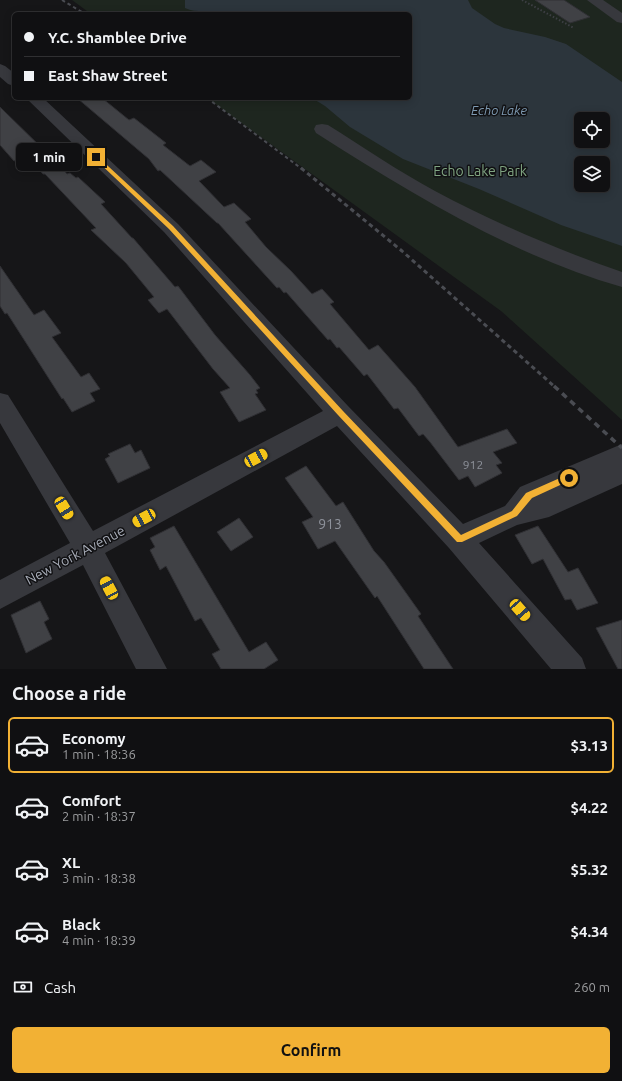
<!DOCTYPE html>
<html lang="en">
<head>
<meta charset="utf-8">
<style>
  :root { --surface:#101012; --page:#1e1e20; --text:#f1f3f6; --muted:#9c9d9f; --line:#303032; --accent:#f2b134 }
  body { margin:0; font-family:Ubuntu,sans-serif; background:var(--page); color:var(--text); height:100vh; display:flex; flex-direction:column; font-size:15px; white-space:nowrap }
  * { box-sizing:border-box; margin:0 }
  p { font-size:13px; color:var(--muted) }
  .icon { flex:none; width:22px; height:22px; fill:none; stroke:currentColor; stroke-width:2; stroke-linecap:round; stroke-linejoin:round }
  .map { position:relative; height:669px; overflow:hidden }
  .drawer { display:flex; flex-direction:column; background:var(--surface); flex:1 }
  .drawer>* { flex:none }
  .banner { position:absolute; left:12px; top:12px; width:400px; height:88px; border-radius:6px; box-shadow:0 2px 10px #0003,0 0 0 1px var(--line); display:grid; align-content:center; height:88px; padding:0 12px; background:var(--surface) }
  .controls { position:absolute; left:574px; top:112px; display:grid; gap:8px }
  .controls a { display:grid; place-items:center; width:36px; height:36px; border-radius:6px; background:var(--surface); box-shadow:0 2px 10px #0003,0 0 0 1px var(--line); font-size:20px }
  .end { position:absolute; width:18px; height:18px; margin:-9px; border:5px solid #f2b134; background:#111; box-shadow:0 0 0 2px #111 }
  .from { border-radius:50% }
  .bubble { position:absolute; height:28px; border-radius:6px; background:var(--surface); box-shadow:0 2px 10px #0003,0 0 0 1px var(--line); font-size:13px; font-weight:600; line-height:28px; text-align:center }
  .car { position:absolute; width:12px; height:24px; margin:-12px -6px; border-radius:5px; box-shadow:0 0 3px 1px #0007; background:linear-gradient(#f5c518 24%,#345 0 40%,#f5c518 0 76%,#345 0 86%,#f5c518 0) }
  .banner b { display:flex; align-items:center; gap:14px; height:38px; font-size:15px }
  .banner b+b { border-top:1px solid var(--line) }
  .banner i { width:10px; height:10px; background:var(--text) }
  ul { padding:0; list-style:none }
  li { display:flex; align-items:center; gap:12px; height:56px; margin:0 8px 6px; padding:0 4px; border:2px solid transparent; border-radius:6px }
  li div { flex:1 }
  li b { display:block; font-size:15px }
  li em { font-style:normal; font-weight:600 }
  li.selected { border-color:var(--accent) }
  li>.icon { width:36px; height:36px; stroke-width:1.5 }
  h2 { padding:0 12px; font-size:18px; line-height:48px }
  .pay { display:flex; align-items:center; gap:10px; height:44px; padding:0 12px; font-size:15px }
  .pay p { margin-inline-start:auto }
  .action { display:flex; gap:8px; margin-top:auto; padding:8px 12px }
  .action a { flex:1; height:46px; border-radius:6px; background:var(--accent); color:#111; font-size:16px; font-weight:600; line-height:46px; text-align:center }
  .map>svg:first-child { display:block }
  .green { fill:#1e261f; fill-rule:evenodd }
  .water { fill:#2c353c; fill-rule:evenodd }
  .building { fill:#404145; stroke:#303034 }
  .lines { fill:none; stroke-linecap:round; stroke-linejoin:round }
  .path { stroke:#3d3f44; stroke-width:2; stroke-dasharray:1.5 2; stroke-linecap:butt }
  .minor { fill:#37383d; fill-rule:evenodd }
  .rail-far2 { stroke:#4a4c52; stroke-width:2; stroke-dasharray:3.5 3; stroke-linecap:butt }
  .rail-far1 { stroke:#4a4c52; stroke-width:3; stroke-dasharray:4.5 3.5; stroke-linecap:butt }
  .rail { stroke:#4a4c52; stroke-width:3.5; stroke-dasharray:6 5; stroke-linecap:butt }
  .route { fill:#f2b134 }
  .labels { text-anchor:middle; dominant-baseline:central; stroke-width:3; stroke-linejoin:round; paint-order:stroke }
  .number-label { font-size:12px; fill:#8e929b }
  .far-water-label { font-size:13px; font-style:italic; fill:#7f9bb3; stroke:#111113 }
  .park-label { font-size:14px; fill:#7fa381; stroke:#111113 }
  .near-number-label { font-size:14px; fill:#8e929b }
  .street-label { font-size:14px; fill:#a8adb8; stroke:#111113 }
</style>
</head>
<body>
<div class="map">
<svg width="622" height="669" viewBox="0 0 622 669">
  <rect width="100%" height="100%" fill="#161618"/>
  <path class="green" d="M72,0H622V420L501,311L207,98H410V14H91ZM581,119H603V141H581ZM581,163H603V185H581Z"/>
  <path class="water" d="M185,0H468L472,8L495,24L504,28L545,37L566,44L622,82V246L561,225L479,189L403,159L350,127L325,106L312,98H410V14H222C210,8 197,14 185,8ZM581,119H603V141H581ZM581,163H603V185H581Z"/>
  <g class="building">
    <path d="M535,0H564L590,17L570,23Z"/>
    <path d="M77,98H102L129,120L134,118L166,143L163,145L190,166L201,160L216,172L199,181L224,207L234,203L251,219L245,222L266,247L291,271L312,294L322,289L334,302L330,304L369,350L378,345L415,387L458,447L507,429L517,443L493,452L502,463L496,465L502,473L475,487L468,476L459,480L430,442L423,434L419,436L398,408L394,409L367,374L364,376L339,347L337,348L330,339L328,340L286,292L284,293L279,287L277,288L218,223H217L160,170L158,171L149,159Z"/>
    <path d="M0,107L49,155L51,154L67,174L70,173L76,178L78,177L105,202L101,204L132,238H133L175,287L178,286L215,335L250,375L260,388L256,390L258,393L255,394L266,410L239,422L220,392L230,388L213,369L167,309L159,313L148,300L154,297L126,263L91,230L96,228L45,174H43L36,166H34L28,156L14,161L0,145Z"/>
    <path d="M0,266L34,315L44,310L61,333L52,337L81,377L89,373L100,389L90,393L95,401L72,412L63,398L62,399L7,313L5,314L0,306Z"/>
    <path d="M130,444L135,453L141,450L150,468L118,483L105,459L110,456L108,454Z"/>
    <path d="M306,466L336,506L343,502L374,551L384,562L421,614L418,616L453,669H424L377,596L375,598L335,541L318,549L302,522L313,517L285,478Z"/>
    <path d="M239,518L253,537L231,551L217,532Z"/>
    <path d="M174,526L249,652L266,642L278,660L264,669H221L212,654L220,650L201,618L195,621L166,566L160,570L150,550L155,547L150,538Z"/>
    <path d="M538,526L568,572L578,568L598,603L577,610L571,599L565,600L543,559L532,564L515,535Z"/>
    <path d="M40,601L49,619L44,622L52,639L26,653L11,615Z"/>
    <path d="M622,620V669H618L596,628Z"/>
  </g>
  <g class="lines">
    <path class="path" d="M522,0L574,28"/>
    <g class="minor">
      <path d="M587,0H603L622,13V23L617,22Z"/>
      <path d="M0,64L5,66L14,73V86L8,84L0,77Z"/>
      <path d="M26,98H43L178,224L348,406L463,524L505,506L520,487L622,444V484L549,517L517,525L479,543L582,658L586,669H551L449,548L337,426L105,553L167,669H136L83,565L0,609V580L70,543L0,423V393L8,395L93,531L323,411L164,232Z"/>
      <path d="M322,124L328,125C363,147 398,171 435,191C495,223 558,250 622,272V287C511,255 412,194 316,133L314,129L316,125Z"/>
    </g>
    <g class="rail-far2">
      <path d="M62,0L85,14"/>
      <path d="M207,98L302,169"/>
    </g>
    <path class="rail-far1" d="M301,168L402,251L555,387"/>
    <path class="rail" d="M554,386L622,448"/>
  </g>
  <path class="route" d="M96,155L173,226L343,411L461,535L512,511L526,493L569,474L571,475V480L532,498L517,516L462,542H457L338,415L169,229L94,158Z"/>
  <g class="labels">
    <g class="number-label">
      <text x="473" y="464">912</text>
    </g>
    <g class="far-water-label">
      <text x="499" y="110">Echo Lake</text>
    </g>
    <g class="park-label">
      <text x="480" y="171">Echo Lake Park</text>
    </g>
    <g class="near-number-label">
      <text x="330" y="524">913</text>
    </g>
    <g class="street-label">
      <text transform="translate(75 555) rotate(-28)">New York Avenue</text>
    </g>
  </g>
</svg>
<div class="controls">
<a><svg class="icon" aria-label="locate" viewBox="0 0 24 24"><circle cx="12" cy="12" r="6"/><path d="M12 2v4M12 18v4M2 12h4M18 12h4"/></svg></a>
<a><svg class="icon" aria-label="layers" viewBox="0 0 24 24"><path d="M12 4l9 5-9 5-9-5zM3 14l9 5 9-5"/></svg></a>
</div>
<i class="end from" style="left:569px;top:478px"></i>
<i class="end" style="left:96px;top:157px"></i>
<div class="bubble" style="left:16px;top:143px;width:66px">1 min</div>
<i class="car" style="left:256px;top:458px;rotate:62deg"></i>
<i class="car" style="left:64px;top:508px;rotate:149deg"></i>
<i class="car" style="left:144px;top:518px;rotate:242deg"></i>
<i class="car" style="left:109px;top:588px;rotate:332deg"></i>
<i class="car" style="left:520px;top:610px;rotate:139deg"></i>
<div class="banner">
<b><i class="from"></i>Y.C. Shamblee Drive</b>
<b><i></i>East Shaw Street</b>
</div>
</div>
<section class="drawer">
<h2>Choose a ride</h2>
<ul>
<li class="selected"><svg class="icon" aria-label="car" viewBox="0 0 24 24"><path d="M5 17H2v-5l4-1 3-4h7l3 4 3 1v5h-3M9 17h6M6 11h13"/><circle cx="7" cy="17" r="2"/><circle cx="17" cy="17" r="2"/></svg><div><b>Economy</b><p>1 min · 18:36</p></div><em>$3.13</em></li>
<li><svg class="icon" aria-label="car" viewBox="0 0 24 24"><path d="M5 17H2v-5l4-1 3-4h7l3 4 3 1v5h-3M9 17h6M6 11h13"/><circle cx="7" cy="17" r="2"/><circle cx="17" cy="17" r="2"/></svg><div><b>Comfort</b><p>2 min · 18:37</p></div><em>$4.22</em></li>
<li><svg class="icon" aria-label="car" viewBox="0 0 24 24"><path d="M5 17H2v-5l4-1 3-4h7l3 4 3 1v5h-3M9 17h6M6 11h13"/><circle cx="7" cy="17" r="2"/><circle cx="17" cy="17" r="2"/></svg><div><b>XL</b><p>3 min · 18:38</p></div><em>$5.32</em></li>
<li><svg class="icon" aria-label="car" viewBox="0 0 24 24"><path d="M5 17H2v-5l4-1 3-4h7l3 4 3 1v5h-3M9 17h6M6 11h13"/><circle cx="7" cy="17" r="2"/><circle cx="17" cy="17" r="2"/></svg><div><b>Black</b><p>4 min · 18:39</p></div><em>$4.34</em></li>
</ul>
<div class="pay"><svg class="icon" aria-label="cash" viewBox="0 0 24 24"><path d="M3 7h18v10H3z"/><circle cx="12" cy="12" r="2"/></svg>Cash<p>260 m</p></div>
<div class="action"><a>Confirm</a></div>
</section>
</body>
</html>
